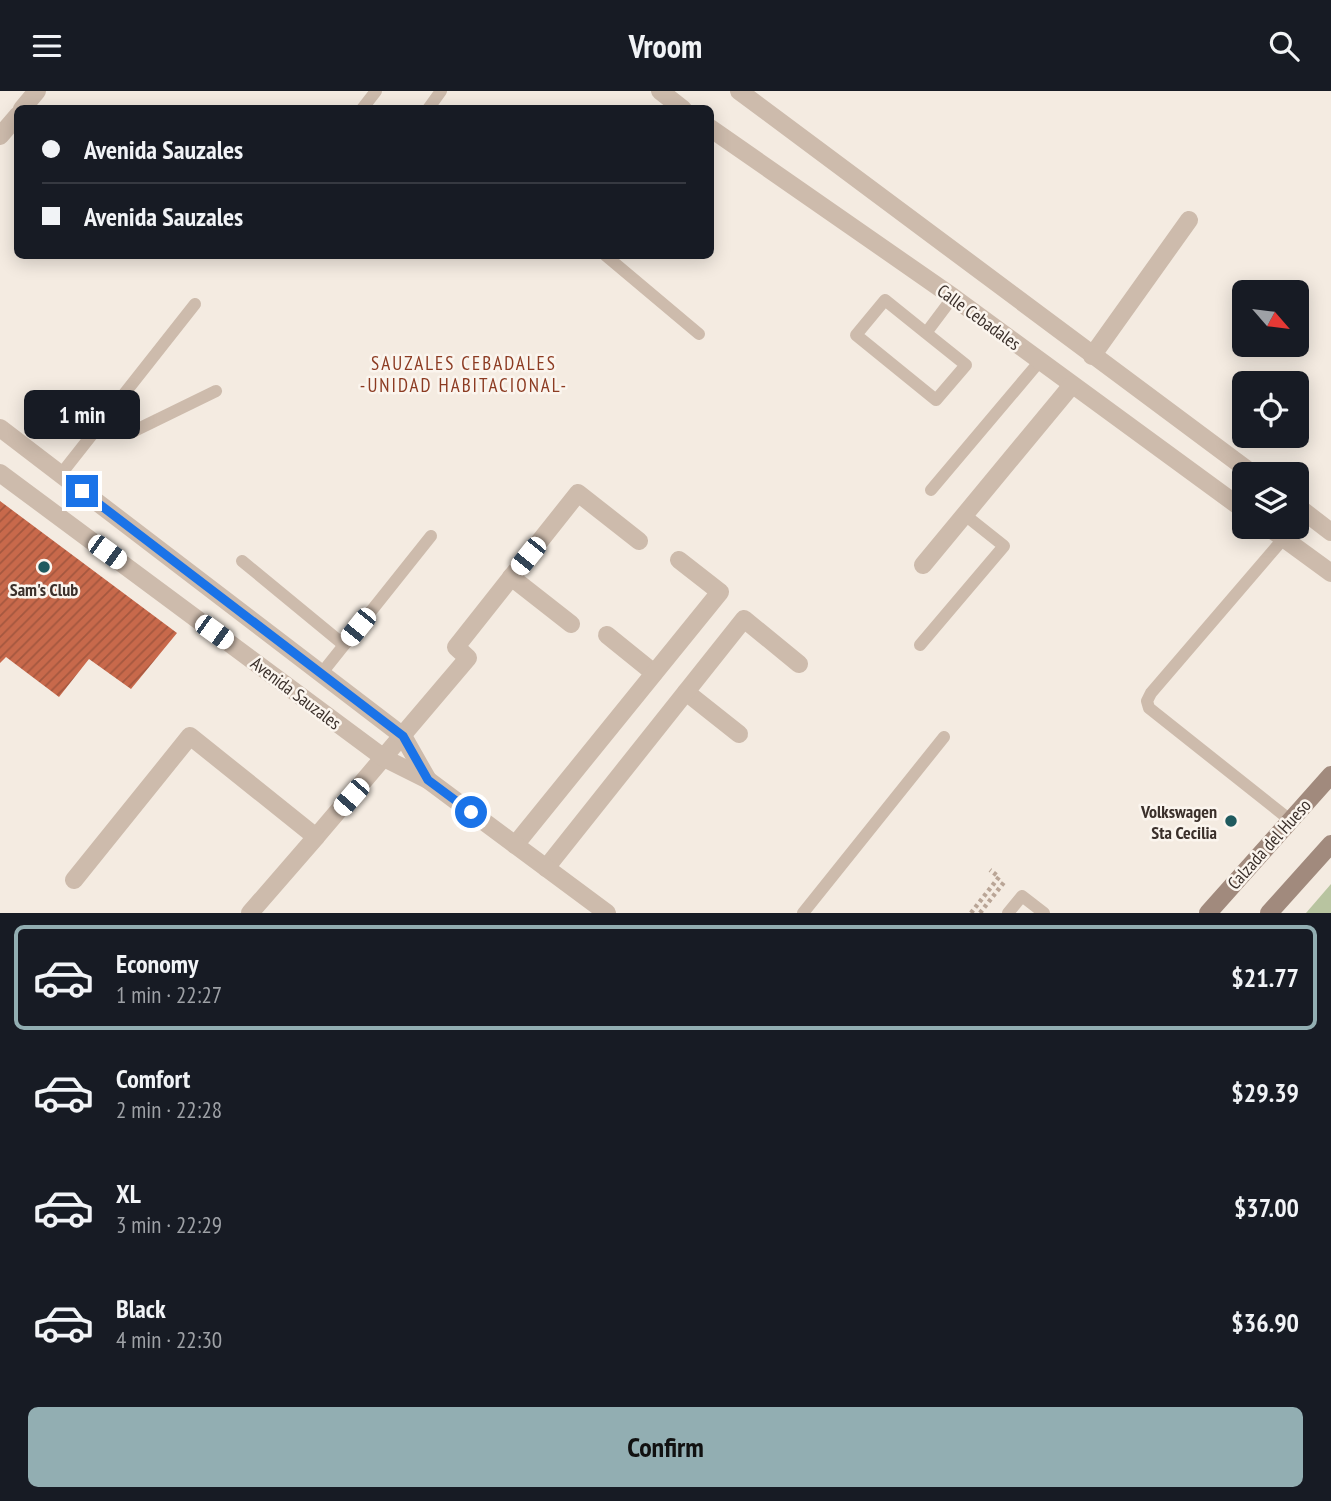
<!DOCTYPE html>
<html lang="en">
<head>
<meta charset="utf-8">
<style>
  :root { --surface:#171b24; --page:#242831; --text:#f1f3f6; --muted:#9ea1a6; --line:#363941; --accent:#92aeb2 }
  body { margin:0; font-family:"PT Sans Narrow",sans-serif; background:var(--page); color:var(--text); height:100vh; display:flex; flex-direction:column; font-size:26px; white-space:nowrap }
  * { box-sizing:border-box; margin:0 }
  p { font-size:23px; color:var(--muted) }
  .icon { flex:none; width:38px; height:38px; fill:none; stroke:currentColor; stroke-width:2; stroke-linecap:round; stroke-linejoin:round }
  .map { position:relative; height:822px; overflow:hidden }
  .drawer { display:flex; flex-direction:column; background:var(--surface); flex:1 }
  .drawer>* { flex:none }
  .hud { position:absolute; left:14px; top:14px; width:700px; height:154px; border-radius:10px; box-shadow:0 4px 18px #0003; display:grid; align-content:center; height:154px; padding:0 28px; background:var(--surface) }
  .needle { width:46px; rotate:118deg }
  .buttons { position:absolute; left:1232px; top:189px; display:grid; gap:14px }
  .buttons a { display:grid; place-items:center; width:77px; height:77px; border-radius:10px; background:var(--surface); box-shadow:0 4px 18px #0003; font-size:35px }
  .end { position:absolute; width:32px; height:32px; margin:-16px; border:9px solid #1a73e8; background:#fff; box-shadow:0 0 0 4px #fff }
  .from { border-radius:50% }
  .bubble { position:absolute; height:49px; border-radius:10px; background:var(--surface); box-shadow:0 4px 18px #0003; font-size:23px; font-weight:700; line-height:49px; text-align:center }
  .car { position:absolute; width:21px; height:42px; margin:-21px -10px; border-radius:9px; box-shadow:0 0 5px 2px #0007; background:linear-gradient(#fff 24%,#345 0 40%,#fff 0 76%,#345 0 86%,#fff 0) }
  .hud b { display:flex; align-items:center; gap:24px; height:66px; font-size:26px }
  .hud b+b { border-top:2px solid var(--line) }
  .hud i { width:18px; height:18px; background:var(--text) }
  ul { padding:12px 0 0; list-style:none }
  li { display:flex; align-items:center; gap:21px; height:105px; margin:0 14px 10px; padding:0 14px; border:4px solid transparent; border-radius:10px }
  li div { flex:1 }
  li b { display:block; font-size:26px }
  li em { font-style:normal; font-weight:700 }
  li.on { border-color:var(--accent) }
  li>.icon { width:63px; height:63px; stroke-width:1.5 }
  .action { display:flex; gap:14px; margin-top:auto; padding:14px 28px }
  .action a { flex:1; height:80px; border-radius:10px; background:var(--accent); color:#111; font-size:28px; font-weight:700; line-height:80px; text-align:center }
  header { display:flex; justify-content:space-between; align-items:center; height:91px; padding:0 28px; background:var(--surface); font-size:32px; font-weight:700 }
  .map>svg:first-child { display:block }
  .park { fill:#b8c4a0 }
  .building { fill:url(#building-hatch) }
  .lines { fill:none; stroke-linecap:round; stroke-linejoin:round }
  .path { stroke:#b9a596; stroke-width:4.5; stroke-dasharray:3.5 3.5; stroke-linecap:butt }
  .service { stroke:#cdbbac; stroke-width:12 }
  .minor { stroke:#cdbbac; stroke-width:18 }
  .tertiary { stroke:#cdbbac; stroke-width:18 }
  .secondary { stroke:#a18a7d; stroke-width:18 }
  .route { stroke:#1a73e8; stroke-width:9 }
  .poi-dot { fill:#1f5a5e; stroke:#fbf5ee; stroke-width:2.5 }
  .labels { text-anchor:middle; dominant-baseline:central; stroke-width:5; stroke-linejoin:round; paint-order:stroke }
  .street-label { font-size:18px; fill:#3b302b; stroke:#fbf5ee }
  .poi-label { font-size:18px; font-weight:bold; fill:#3b302b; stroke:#fbf5ee }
  .neighbourhood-label { font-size:19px; letter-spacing:2px; fill:#8c3b22; stroke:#fbf5ee }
</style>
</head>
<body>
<header><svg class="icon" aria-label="menu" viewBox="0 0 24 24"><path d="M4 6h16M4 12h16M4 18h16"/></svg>Vroom<svg class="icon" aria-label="search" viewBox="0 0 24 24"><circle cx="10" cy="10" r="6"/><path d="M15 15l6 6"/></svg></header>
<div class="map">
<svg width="1331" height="822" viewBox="0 0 1331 822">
  <defs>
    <pattern id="building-hatch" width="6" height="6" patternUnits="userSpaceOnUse" patternTransform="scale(1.75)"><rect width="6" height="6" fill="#c8694b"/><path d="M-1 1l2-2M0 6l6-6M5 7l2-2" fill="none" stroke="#a4573f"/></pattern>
  </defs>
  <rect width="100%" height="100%" fill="#f4ebe1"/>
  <path class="park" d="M1331,793V822H1306Z"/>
  <path class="building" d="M0,410L177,542L131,598L89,568L59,606L6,566L0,572Z"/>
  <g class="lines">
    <g class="path">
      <path d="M971,822L999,786L990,779"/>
      <path d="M980,822L1005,790"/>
    </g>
    <g class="service">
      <path d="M362,18L376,0"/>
      <path d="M428,18L441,0"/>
      <path d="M605,164L699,243"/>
      <path d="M926,242L966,274L936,309L856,244L885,209L926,242L953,206"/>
      <path d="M108,323L130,342L216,300"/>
      <path d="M61,383L195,213"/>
      <path d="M931,399L1040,270"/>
      <path d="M1284,447L1151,602L1147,610L1149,617L1290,729"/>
      <path d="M242,470L344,554"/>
      <path d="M920,554L1004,455L965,424"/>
      <path d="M321,583L431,445"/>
      <path d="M803,822L944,646"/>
      <path d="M1008,822L1022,805L1044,822"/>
    </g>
    <g class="minor">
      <path d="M660,0L683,18"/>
      <path d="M739,0L1253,383"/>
      <path d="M22,18L37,0"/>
      <path d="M710,37L953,206L1244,419"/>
      <path d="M0,45L18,24"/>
      <path d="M1092,265L1189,129"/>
      <path d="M1297,415L1331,441"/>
      <path d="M1268,436L1331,482"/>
      <path d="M923,474L1072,294"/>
      <path d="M511,486L571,533"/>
      <path d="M607,544L654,582"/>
      <path d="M686,601L739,643"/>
      <path d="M316,746L468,567L456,556L578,402L639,450"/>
      <path d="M515,754L720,501L679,469"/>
      <path d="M546,777L744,528L799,573"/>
      <path d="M74,789L190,645L316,746L250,822"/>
    </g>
    <g class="tertiary">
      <path d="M0,337L403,645L428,689"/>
      <path d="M0,382L384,667L428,689L607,822"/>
    </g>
    <g class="secondary">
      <path d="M1208,822L1331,684"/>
      <path d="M1269,822L1331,753"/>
    </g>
  </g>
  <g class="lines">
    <path class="route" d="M82,400L403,645L428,689L471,721"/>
  </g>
  <g class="poi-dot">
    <circle cx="44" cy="476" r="7"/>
    <circle cx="1231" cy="730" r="7"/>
  </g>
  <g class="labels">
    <g class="street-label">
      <text transform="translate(979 226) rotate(36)">Calle Cebadales</text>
      <text transform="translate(296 602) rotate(37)">Avenida Sauzales</text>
      <text transform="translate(1269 753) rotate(-48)">Calzada del Hueso</text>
    </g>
    <g class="poi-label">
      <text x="44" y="498">Sam's Club</text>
      <text x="1217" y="720" text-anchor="end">Volkswagen<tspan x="1217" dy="21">Sta Cecilia</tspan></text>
    </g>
    <g class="neighbourhood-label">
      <text x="464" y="272">SAUZALES CEBADALES<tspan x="464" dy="22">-UNIDAD HABITACIONAL-</tspan></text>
    </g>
  </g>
</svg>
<div class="buttons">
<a><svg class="needle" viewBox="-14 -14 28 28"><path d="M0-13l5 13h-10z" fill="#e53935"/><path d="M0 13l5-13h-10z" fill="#9ea1a6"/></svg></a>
<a><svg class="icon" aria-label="locate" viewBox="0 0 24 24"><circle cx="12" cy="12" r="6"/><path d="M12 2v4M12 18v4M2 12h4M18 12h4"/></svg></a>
<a><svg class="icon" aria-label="layers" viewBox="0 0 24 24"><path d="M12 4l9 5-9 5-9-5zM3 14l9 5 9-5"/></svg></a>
</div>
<i class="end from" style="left:471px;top:721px"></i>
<i class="end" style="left:82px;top:400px"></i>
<div class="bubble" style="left:24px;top:299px;width:116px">1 min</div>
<i class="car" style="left:107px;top:461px;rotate:126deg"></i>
<i class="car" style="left:528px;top:465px;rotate:219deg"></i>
<i class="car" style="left:358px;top:536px;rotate:219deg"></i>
<i class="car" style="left:214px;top:541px;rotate:126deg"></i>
<i class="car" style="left:351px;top:706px;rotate:221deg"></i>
<div class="hud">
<b><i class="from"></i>Avenida Sauzales</b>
<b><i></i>Avenida Sauzales</b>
</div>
</div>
<section class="drawer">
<ul>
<li class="on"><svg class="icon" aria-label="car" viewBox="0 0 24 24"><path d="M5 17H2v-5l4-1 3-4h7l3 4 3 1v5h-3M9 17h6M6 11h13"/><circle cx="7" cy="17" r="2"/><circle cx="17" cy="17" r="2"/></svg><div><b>Economy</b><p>1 min · 22:27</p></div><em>$21.77</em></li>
<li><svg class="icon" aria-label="car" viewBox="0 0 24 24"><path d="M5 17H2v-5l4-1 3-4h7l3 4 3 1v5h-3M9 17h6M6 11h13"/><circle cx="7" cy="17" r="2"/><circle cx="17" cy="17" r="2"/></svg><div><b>Comfort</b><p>2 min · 22:28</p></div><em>$29.39</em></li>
<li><svg class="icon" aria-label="car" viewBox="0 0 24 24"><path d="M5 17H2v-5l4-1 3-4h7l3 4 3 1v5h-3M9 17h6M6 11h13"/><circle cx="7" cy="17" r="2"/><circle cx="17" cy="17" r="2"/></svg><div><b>XL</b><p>3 min · 22:29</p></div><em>$37.00</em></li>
<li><svg class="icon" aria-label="car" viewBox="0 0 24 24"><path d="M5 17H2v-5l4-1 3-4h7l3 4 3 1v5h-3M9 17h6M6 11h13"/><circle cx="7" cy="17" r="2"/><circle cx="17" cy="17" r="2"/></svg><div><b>Black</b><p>4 min · 22:30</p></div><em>$36.90</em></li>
</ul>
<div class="action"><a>Confirm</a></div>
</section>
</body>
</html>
